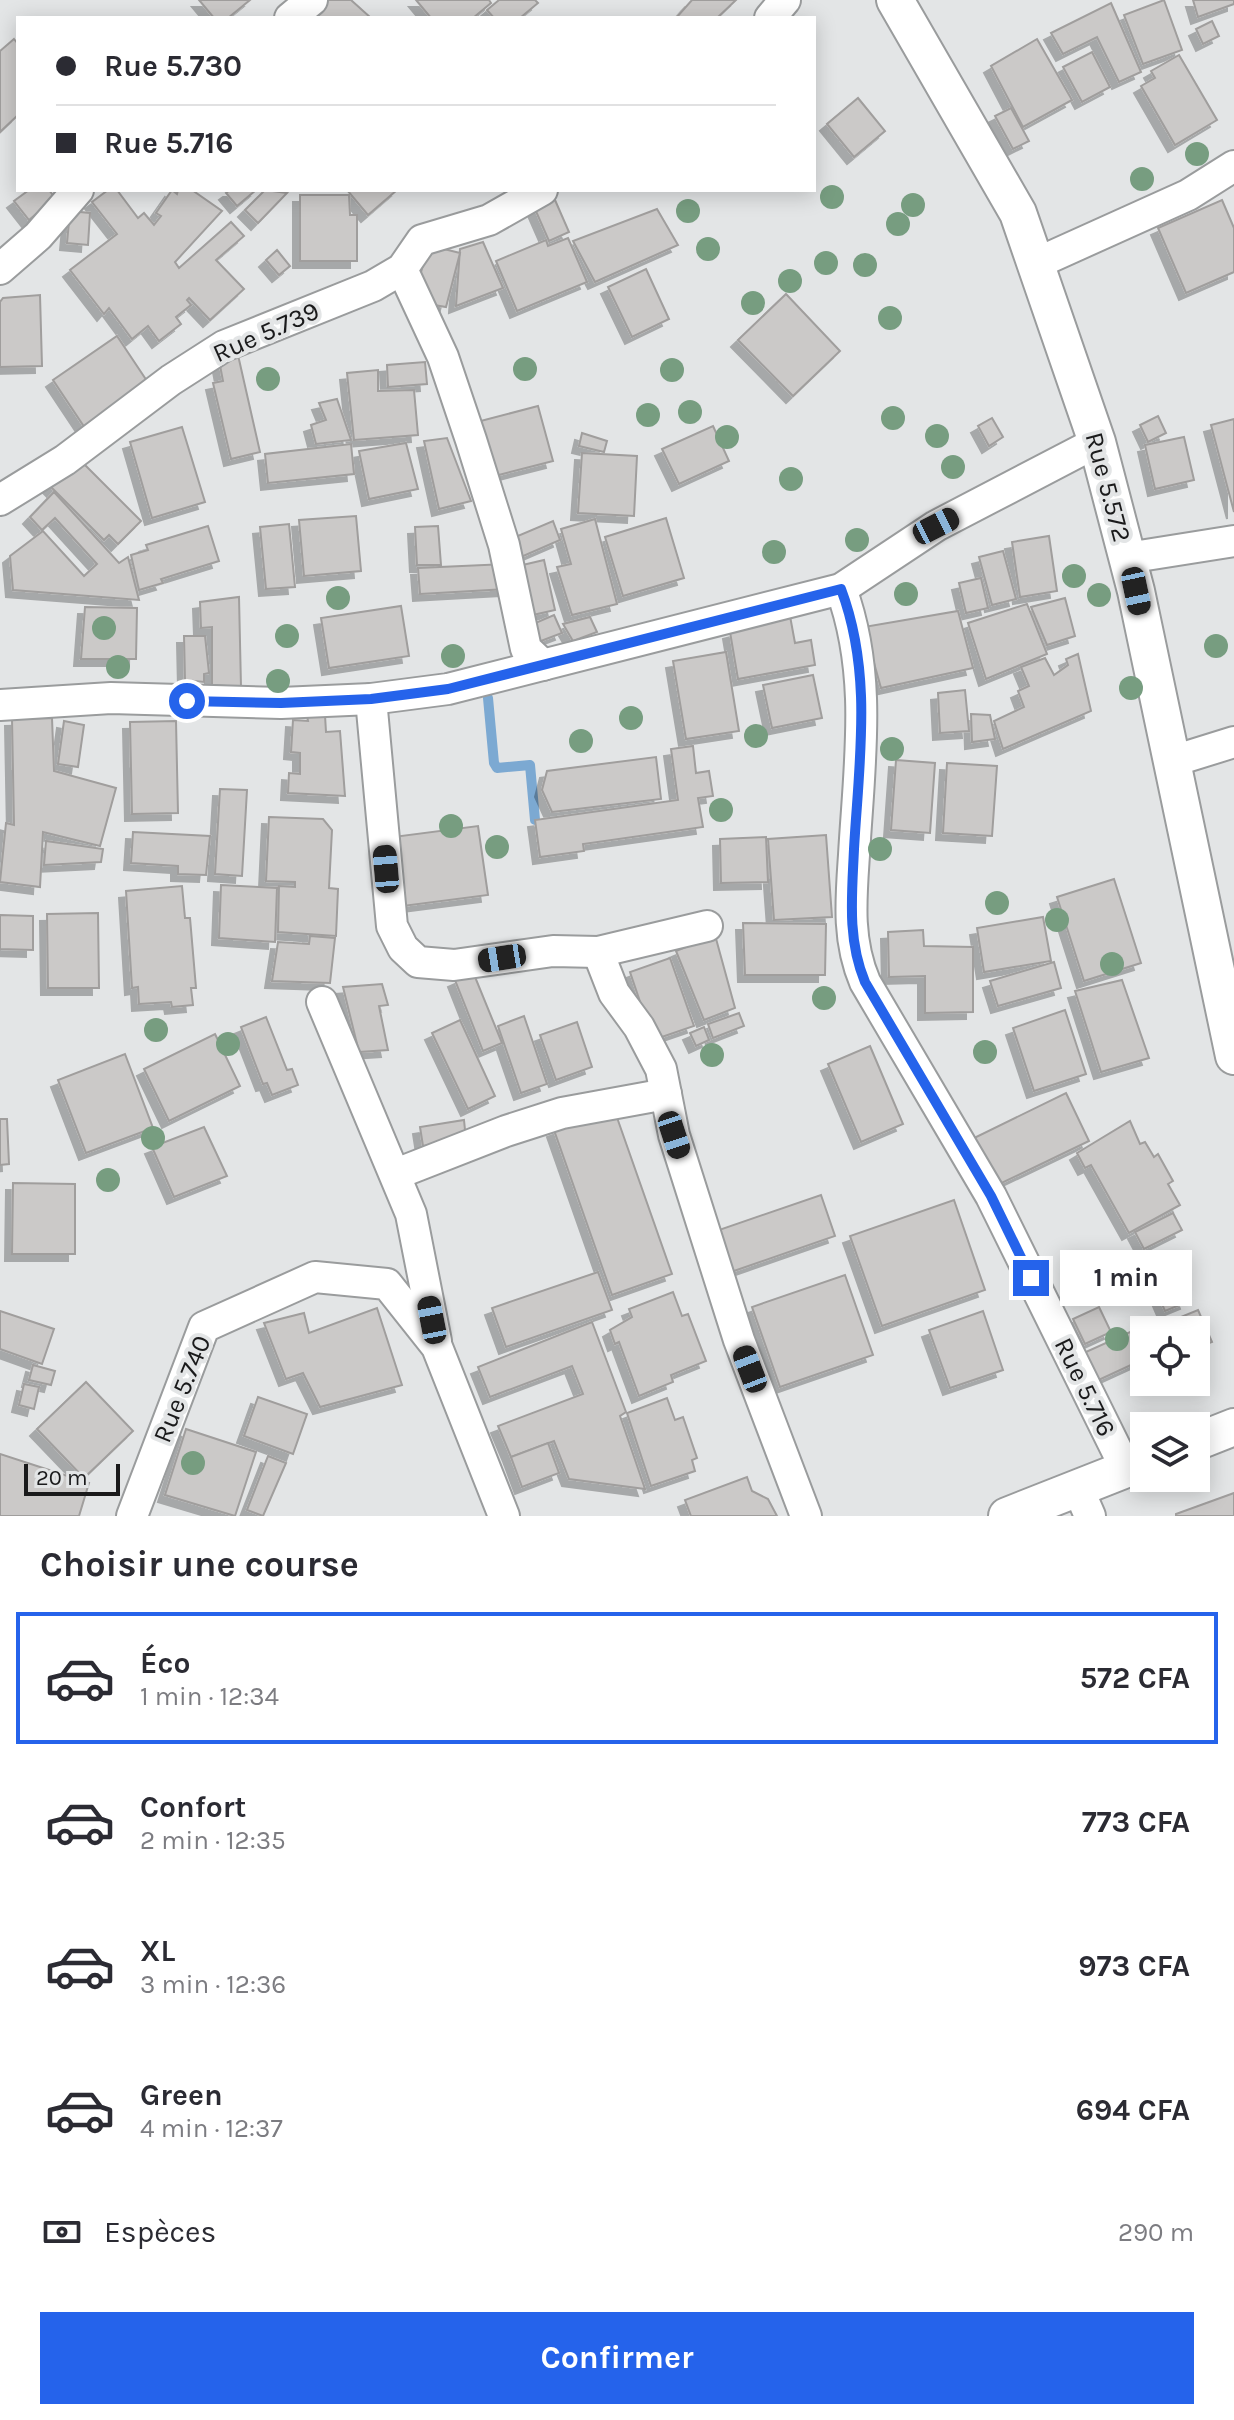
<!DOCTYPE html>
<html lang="fr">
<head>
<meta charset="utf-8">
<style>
  :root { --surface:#fff; --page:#f2f2f3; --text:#2b2b33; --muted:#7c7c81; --line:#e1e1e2; --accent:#2563eb }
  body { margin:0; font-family:Karla,sans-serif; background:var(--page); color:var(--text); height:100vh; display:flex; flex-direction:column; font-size:30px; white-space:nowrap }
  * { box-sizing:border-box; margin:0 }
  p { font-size:26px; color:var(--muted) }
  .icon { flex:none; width:44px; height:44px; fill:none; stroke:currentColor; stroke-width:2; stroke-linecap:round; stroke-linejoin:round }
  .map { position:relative; height:1516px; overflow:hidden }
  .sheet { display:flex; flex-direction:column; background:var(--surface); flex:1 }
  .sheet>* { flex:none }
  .guide { position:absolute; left:16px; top:16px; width:800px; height:176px; border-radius:0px; box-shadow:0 4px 20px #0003; display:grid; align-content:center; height:176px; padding:0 40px; background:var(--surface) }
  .tools { position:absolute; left:1130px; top:1316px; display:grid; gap:16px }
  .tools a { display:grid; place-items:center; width:80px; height:80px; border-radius:0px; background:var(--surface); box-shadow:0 4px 20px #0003; font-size:40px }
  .scale { position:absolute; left:24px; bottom:20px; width:96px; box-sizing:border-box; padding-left:8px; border:4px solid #1a1a1b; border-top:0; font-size:22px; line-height:28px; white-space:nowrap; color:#1a1a1b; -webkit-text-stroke:6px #e3e5e6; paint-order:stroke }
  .end { position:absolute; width:36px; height:36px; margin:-18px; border:10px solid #2563eb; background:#fff; box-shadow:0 0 0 4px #fff }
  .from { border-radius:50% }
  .bubble { position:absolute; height:56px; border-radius:0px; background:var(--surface); box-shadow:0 4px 20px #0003; font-size:26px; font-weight:700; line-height:56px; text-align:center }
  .car { position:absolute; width:24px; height:48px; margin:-24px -12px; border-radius:10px; box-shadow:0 0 6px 2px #0007; background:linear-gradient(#222 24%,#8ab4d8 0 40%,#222 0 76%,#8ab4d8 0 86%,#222 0) }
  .guide b { display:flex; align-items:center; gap:28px; height:76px; font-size:30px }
  .guide b+b { border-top:2px solid var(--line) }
  .guide i { width:20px; height:20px; background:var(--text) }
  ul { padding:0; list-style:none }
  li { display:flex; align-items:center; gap:24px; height:132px; margin:0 16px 12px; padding:0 24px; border:4px solid transparent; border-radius:0px }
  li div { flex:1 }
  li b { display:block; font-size:30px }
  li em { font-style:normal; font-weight:700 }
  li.on { border-color:var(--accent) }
  li>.icon { width:72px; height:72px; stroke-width:1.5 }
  h2 { padding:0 40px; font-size:36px; line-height:96px }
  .pay { display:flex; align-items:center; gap:20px; height:88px; padding:0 40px; font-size:30px }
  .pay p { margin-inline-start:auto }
  .primary-button { display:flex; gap:16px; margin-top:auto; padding:16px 40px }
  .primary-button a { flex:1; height:92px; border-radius:0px; background:var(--accent); color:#fff; font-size:32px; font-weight:700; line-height:92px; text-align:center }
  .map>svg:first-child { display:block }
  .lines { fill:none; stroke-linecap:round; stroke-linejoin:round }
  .stream { stroke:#7ca9d2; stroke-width:10 }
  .building { fill:#cbc9c8; stroke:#a09e9d; stroke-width:2; filter:url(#shadow) }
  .minor-casing { stroke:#9a9c9d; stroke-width:34 }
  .tertiary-casing { stroke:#9a9c9d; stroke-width:40 }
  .minor { stroke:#fff; stroke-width:30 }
  .tertiary { stroke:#fff; stroke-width:36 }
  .tree { fill:#779d80 }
  .route { stroke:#2563eb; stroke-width:10 }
  .labels { text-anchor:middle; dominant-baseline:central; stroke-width:8; stroke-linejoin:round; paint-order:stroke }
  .street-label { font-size:26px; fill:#1a1a1b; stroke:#e3e5e6 }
</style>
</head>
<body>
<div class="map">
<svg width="1234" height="1516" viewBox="0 0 1234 1516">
  <defs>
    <filter id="shadow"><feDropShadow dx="-7" dy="7" stdDeviation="0" flood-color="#0004"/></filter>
  </defs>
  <rect width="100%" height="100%" fill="#e3e5e6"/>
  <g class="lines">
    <path class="stream" d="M488,698L494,763L497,768L530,765L535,820"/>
  </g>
  <g class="building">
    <path d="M199,0H250L228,18H214Z"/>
    <path d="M327,0H351L371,18H305Z"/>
    <path d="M416,0H489L491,3L473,18H431Z"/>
    <path d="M499,0H535L538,3L520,18H494L487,10Z"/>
    <path d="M692,0H736L717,18H676Z"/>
    <path d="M1164,0L1182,50L1143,64L1124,15Z"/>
    <path d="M1193,0H1234V4L1198,17Z"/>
    <path d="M1111,3L1141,72L1119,82L1097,37L1063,54L1051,33Z"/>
    <path d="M1212,21L1219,36L1203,44L1196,29Z"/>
    <path d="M14,39L18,44V115L0,132V51Z"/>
    <path d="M1037,39L1072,100L1023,127L991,66Z"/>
    <path d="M1092,52L1110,87L1082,102L1063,67Z"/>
    <path d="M1179,55L1217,120L1175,145L1141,86L1155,78L1151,71Z"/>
    <path d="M858,98L885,131L854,157L827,124Z"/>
    <path d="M1011,108L1029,141L1013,149L995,116Z"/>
    <path d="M29,190H49L55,198L29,220L14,201Z"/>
    <path d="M108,190H117L138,218L144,213L154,225L161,216L156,213L172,190L177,194L178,190H192L222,211L175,262L179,268L231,222L244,236L216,260L244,289L210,320L189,298L187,300L191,305L176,317L181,324L159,341L148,326L132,339L109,308L104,314L70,270L117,234L92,202Z"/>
    <path d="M230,190H256L237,206L226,193Z"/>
    <path d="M265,190L287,193L258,223L245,210Z"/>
    <path d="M347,190H397L368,215Z"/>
    <path d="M300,195H349L350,215H357V261H300Z"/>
    <path d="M555,200L569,232L549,241L535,209Z"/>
    <path d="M1222,200L1234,228V272L1186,293L1158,228Z"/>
    <path d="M657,209L678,245L595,282L573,241Z"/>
    <path d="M70,211L90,213L88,245L67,243Z"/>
    <path d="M568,238L587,282L517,311L496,261L546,240L548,246Z"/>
    <path d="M483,242L503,288L456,306L460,249Z"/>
    <path d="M428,245L460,253L446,307L422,303L418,284Z"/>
    <path d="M277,250L290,266L279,275L266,260Z"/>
    <path d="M646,269L669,319L632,337L608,287Z"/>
    <path d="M786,294L840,351L793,396L738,340Z"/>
    <path d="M40,295L42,366L0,367V302L3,298Z"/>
    <path d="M117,336L149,384L85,428L53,380Z"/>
    <path d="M238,355L260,452L231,459L213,383L223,381L219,360Z"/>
    <path d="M425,362L427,384L388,387L387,365Z"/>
    <path d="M378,370V391L414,390L418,435L354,440L347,373Z"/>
    <path d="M337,399L351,440L316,444L311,425L326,420L319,403Z"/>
    <path d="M538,406L553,461L487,478L473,423Z"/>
    <path d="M1158,416L1166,433L1148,442L1140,425Z"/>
    <path d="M992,418L1003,437L989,446L978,426Z"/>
    <path d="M1234,419V512L1211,425Z"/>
    <path d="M713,426L729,461L679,484L662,449Z"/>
    <path d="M182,427L205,502L152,518L130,442Z"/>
    <path d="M582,433L607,441L604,452L579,446Z"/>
    <path d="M1184,437L1194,480L1155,489L1145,445Z"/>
    <path d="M447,438L471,501L439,509L424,441Z"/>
    <path d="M406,443L418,489L369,499L359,451Z"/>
    <path d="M351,444L354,474L268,483L265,454Z"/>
    <path d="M582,453L637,456L634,516L578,513Z"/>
    <path d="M76,456L141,521L118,544L109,535L104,540L48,484Z"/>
    <path d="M54,492L119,563L128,557L139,600L13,590L10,556L43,531L84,576L97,564L55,518L42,530L30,517Z"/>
    <path d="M356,516L361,571L304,576L299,520Z"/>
    <path d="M666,518L684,578L623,596L605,537Z"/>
    <path d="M595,519L617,604L572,615L557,567L571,564L561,529Z"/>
    <path d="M553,521L560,540L521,557L513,538Z"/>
    <path d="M289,524L295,587L266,589L260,527Z"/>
    <path d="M208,526L219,561L161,579L163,583L139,590L131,555L148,550L146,545Z"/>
    <path d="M438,526L441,565H417L415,527Z"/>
    <path d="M1049,536L1057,591L1020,597L1012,542Z"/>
    <path d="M1003,551L1016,599L992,605L979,557Z"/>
    <path d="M544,560L555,610L524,617L514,567Z"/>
    <path d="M506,564L507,589L420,594L418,568Z"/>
    <path d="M981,578L988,608L966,613L959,583Z"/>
    <path d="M239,597L241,687L212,685V627L201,628L200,602Z"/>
    <path d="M1065,598L1075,636L1047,645L1031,607Z"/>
    <path d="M1027,604L1047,654L986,679L968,623Z"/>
    <path d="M401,606L409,656L329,668L321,618Z"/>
    <path d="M85,607L137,608L136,659H81Z"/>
    <path d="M958,611L973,668L881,688L864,627Z"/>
    <path d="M554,615L562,633L533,644L526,627Z"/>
    <path d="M790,616L795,643L811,640L815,665L738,679L730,632Z"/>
    <path d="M590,617L597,632L573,641L563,624Z"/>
    <path d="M184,636H205L209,673L204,674V682L185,680Z"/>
    <path d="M726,652L739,731L686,739L673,661Z"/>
    <path d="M1078,654L1091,711L1003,749L994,721L1024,707L1018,691L1029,686L1021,667L1045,658L1054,675L1068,665L1066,659Z"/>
    <path d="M813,675L822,718L772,728L763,685Z"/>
    <path d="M965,690L969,731L940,733L938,693Z"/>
    <path d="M971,714L990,715L995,739L972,742Z"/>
    <path d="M325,715L326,732L340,731L345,796L288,793L289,773L300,774V753L291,752L293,720L308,721L307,716Z"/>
    <path d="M52,718L54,771L116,788L100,846L43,832L40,887L0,882L6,823L14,825L12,719Z"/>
    <path d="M64,721L84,725L78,767L58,764Z"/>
    <path d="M176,721L178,813L132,814L130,722Z"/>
    <path d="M693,746L696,773L709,771L713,796L698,798L703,827L583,844L584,851L540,857L535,820L678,800L671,749Z"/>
    <path d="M656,757L661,799L552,812L542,790L547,771Z"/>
    <path d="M896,760L935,763L930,833L891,830Z"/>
    <path d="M947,763L997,766L992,836L943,833Z"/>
    <path d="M220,789L247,790L242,876L215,874Z"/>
    <path d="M269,817L323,819L332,830L329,888L338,889L336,936L278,932L279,886L295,887V882L266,881Z"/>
    <path d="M478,826L488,895L403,906L393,837Z"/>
    <path d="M133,832L210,836L206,875L178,874V866L131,863Z"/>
    <path d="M826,835L832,917L774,920L768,839Z"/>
    <path d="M766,837L768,882L721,883L720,839Z"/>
    <path d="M46,841L103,849L101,862L44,865Z"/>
    <path d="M1114,879L1141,963L1084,981L1057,897Z"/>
    <path d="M221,885L277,888L275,942L219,938Z"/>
    <path d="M182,886L185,918H190L196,988H191L193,1005L172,1007L171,1002L139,1004L138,987L132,988L126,891Z"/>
    <path d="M98,913L99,988H48L47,914Z"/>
    <path d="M0,915L33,916V950L0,949Z"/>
    <path d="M1043,917L1051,961L984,972L977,928Z"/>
    <path d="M743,923L826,924L825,975H745Z"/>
    <path d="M923,930L924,946L973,947V1012L925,1013V976L889,977L888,932Z"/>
    <path d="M715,935L735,1008L704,1020L676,951Z"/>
    <path d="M310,936L335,938L330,983L272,981L278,942L309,944Z"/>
    <path d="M670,958L694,1026L653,1040L630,972Z"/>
    <path d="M1054,962L1061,988L998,1006L990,981Z"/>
    <path d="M473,972L502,1043L483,1051L455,980Z"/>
    <path d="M1122,980L1149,1058L1101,1072L1075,991Z"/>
    <path d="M382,984L388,1005L379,1006L388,1050L359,1052L343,987Z"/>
    <path d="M1065,1010L1086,1074L1034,1091L1013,1028Z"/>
    <path d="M739,1013L744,1026L713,1038L708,1024Z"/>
    <path d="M524,1016L547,1084L521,1093L498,1026Z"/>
    <path d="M266,1017L287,1070L292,1069L298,1085L272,1095L267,1083L263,1084L241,1027Z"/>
    <path d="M460,1020L495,1096L468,1109L432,1033Z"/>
    <path d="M577,1022L592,1067L556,1080L540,1035Z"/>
    <path d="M704,1027L709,1040L696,1046L690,1033Z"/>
    <path d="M215,1034L240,1086L169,1121L144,1069Z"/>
    <path d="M870,1046L903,1124L861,1142L828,1064Z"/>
    <path d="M125,1054L153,1128L86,1153L58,1080Z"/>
    <path d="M1066,1093L1089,1141L989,1189L966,1142Z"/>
    <path d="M614,1109L672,1274L612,1295L554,1130Z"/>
    <path d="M0,1119H7L9,1164L0,1165Z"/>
    <path d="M464,1120L466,1140L423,1146L420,1127Z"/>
    <path d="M1130,1121L1140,1144L1145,1142L1154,1157L1158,1154L1173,1181L1168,1184L1180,1205L1129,1233L1091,1165L1085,1168L1077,1153Z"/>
    <path d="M204,1127L227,1176L174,1197L152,1147Z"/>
    <path d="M13,1183L75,1184V1254H12Z"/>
    <path d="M821,1195L835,1236L731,1272L716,1231Z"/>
    <path d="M954,1200L985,1290L882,1326L850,1236Z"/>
    <path d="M1173,1213L1182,1230L1144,1249L1135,1232Z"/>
    <path d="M1172,1264L1187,1302L1165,1311L1149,1274Z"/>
    <path d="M598,1272L612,1310L506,1347L492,1308Z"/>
    <path d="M845,1275L873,1355L780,1387L752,1307Z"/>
    <path d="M673,1292L682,1316L688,1314L706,1361L671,1375L673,1382L639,1396L619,1342L615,1344L610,1330L632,1317L629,1309Z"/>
    <path d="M1099,1307L1111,1332L1085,1344L1073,1319Z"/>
    <path d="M377,1308L402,1385L320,1407L303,1373L286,1379L264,1323L304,1313L309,1333Z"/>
    <path d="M1198,1310L1212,1342L1196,1348V1330H1175L1171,1321Z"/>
    <path d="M0,1311L54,1329L42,1364L0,1349Z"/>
    <path d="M983,1311L1003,1370L950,1388L929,1330Z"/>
    <path d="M592,1322L626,1412L620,1416L645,1489L569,1479L554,1441L511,1457L498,1426L583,1394L572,1366L490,1397L478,1367Z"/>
    <path d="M1150,1323L1153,1330H1144V1359L1090,1384L1077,1356Z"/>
    <path d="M33,1365L55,1371L51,1385L29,1380Z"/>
    <path d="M86,1382L133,1431L84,1478L37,1429Z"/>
    <path d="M24,1384L39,1387L34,1409L19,1405Z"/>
    <path d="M258,1397L307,1414L293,1454L244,1436Z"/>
    <path d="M667,1398L675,1420L683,1417L697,1458L692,1460L695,1471L651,1486L627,1413Z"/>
    <path d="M186,1429L256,1452L235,1516L165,1495Z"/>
    <path d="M548,1443L559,1473L522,1487L511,1457Z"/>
    <path d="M0,1454L89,1483L79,1516H0Z"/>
    <path d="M268,1456L286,1463L263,1516L247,1510Z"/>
    <path d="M747,1477L752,1491L768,1499L777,1516H691L685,1500Z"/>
    <path d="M1234,1493V1516H1176V1514Z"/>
  </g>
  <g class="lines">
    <defs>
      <g id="minor">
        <path d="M290,18L312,0"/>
        <path d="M770,18L785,0"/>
        <path d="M1035,264L1188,195L1234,166"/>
        <path d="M0,269L38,236L78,190"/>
        <path d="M402,269L443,357L471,440L504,545L526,649L543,665"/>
        <path d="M0,500L65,460L171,380L224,346L373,286L402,269L422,240L489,220L542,190"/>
        <path d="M1127,558L1234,541"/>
        <path d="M841,589C873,676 859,765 854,855C851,899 847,940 865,982L991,1196L1126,1469"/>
        <path d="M371,699L392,926L403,948L418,962L454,965L553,951L598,952L707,926"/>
        <path d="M0,705L111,698L281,703L371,699L448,689L841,589L936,526L1097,442"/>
        <path d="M1173,761L1234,742"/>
        <path d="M598,952L614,993L639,1027L661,1069L674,1135L739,1340L806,1516"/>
        <path d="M322,1002L411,1214L436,1341"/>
        <path d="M396,1174L506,1131L562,1113L666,1094"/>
        <path d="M1077,1486L1090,1516"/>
        <path d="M132,1516L204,1327L315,1277L387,1284L437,1347L504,1516"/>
      </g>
      <g id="tertiary">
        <path d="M895,0L1018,213L1097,442L1136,591L1234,1056"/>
        <path d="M1196,1442L1234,1427"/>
        <path d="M1007,1516L1144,1462"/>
      </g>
    </defs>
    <use href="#minor" class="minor-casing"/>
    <use href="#tertiary" class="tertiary-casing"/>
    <use href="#minor" class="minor"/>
    <use href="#tertiary" class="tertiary"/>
  </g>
  <g class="tree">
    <circle cx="1197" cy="154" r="12"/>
    <circle cx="1142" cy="179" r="12"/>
    <circle cx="832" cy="197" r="12"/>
    <circle cx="913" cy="205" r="12"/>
    <circle cx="688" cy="211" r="12"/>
    <circle cx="898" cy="224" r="12"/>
    <circle cx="708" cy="249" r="12"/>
    <circle cx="826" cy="263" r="12"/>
    <circle cx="865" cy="265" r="12"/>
    <circle cx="790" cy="281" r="12"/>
    <circle cx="753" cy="303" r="12"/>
    <circle cx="890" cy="318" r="12"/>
    <circle cx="525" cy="369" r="12"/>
    <circle cx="672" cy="370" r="12"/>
    <circle cx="268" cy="379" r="12"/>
    <circle cx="690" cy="412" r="12"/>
    <circle cx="648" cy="415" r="12"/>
    <circle cx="893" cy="418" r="12"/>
    <circle cx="937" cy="436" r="12"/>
    <circle cx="727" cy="437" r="12"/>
    <circle cx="953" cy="467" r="12"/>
    <circle cx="791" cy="479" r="12"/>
    <circle cx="857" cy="540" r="12"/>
    <circle cx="774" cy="552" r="12"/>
    <circle cx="1074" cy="576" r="12"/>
    <circle cx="906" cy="594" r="12"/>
    <circle cx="1099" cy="595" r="12"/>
    <circle cx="338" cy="598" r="12"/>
    <circle cx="104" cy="628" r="12"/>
    <circle cx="287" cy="636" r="12"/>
    <circle cx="1216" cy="646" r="12"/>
    <circle cx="453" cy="656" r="12"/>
    <circle cx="118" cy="667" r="12"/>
    <circle cx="278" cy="681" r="12"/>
    <circle cx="1131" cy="688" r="12"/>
    <circle cx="631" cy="718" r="12"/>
    <circle cx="756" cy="736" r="12"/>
    <circle cx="581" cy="741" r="12"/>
    <circle cx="892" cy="749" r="12"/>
    <circle cx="721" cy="810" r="12"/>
    <circle cx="451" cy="826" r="12"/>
    <circle cx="497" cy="847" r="12"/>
    <circle cx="880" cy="849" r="12"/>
    <circle cx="997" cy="903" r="12"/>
    <circle cx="1057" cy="920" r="12"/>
    <circle cx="1112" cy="964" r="12"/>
    <circle cx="824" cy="998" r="12"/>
    <circle cx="156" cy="1030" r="12"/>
    <circle cx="228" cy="1044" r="12"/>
    <circle cx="985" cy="1052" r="12"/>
    <circle cx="712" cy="1055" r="12"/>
    <circle cx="153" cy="1138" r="12"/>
    <circle cx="108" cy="1180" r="12"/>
    <circle cx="1117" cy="1339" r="12"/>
    <circle cx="193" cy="1463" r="12"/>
  </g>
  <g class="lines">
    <path class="route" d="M187,701L281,703L371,699L448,689L841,589C873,674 859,761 854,849C852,895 847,939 865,982L991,1196L1031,1278"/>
  </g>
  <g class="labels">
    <g class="street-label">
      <text transform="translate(266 332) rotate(-24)">Rue 5.739</text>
      <text transform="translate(1108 487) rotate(75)">Rue 5.572</text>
      <text transform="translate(1085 1387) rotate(64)">Rue 5.716</text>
      <text transform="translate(182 1389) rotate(-68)">Rue 5.740</text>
    </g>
  </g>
</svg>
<div class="tools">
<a><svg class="icon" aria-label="locate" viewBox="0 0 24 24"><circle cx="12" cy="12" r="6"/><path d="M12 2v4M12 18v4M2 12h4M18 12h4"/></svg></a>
<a><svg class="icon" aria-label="layers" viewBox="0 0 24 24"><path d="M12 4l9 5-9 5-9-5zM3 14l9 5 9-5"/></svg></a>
</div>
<div class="scale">20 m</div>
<i class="end from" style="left:187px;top:701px"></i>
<i class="end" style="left:1031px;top:1278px"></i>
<div class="bubble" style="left:1060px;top:1250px;width:132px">1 min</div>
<i class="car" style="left:936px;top:526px;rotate:63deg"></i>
<i class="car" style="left:1136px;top:591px;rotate:168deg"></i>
<i class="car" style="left:386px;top:869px;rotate:355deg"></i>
<i class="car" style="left:502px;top:958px;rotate:261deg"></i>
<i class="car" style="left:674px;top:1135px;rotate:162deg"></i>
<i class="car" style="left:432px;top:1320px;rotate:349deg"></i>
<i class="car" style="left:750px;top:1369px;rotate:339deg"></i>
<div class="guide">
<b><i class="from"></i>Rue 5.730</b>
<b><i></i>Rue 5.716</b>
</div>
</div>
<section class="sheet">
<h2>Choisir une course</h2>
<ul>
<li class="on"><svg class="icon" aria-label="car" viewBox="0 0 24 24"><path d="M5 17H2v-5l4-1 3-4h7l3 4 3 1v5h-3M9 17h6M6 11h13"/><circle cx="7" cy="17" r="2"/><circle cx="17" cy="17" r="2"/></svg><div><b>Éco</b><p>1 min · 12:34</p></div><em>572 CFA</em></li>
<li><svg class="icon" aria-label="car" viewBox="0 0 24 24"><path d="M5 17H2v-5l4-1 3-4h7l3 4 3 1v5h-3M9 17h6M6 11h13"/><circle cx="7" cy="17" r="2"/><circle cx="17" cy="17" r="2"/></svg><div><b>Confort</b><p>2 min · 12:35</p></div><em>773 CFA</em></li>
<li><svg class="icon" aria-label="car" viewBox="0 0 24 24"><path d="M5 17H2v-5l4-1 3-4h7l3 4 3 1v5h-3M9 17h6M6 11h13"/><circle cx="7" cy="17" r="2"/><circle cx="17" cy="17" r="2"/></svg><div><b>XL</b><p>3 min · 12:36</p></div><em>973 CFA</em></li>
<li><svg class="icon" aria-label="car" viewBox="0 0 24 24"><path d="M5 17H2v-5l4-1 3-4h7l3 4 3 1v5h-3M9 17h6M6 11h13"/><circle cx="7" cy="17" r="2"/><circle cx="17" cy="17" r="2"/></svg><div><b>Green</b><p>4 min · 12:37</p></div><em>694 CFA</em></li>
</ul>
<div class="pay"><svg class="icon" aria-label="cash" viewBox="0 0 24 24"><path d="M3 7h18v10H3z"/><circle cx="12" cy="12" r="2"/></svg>Espèces<p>290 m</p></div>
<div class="primary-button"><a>Confirmer</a></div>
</section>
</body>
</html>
